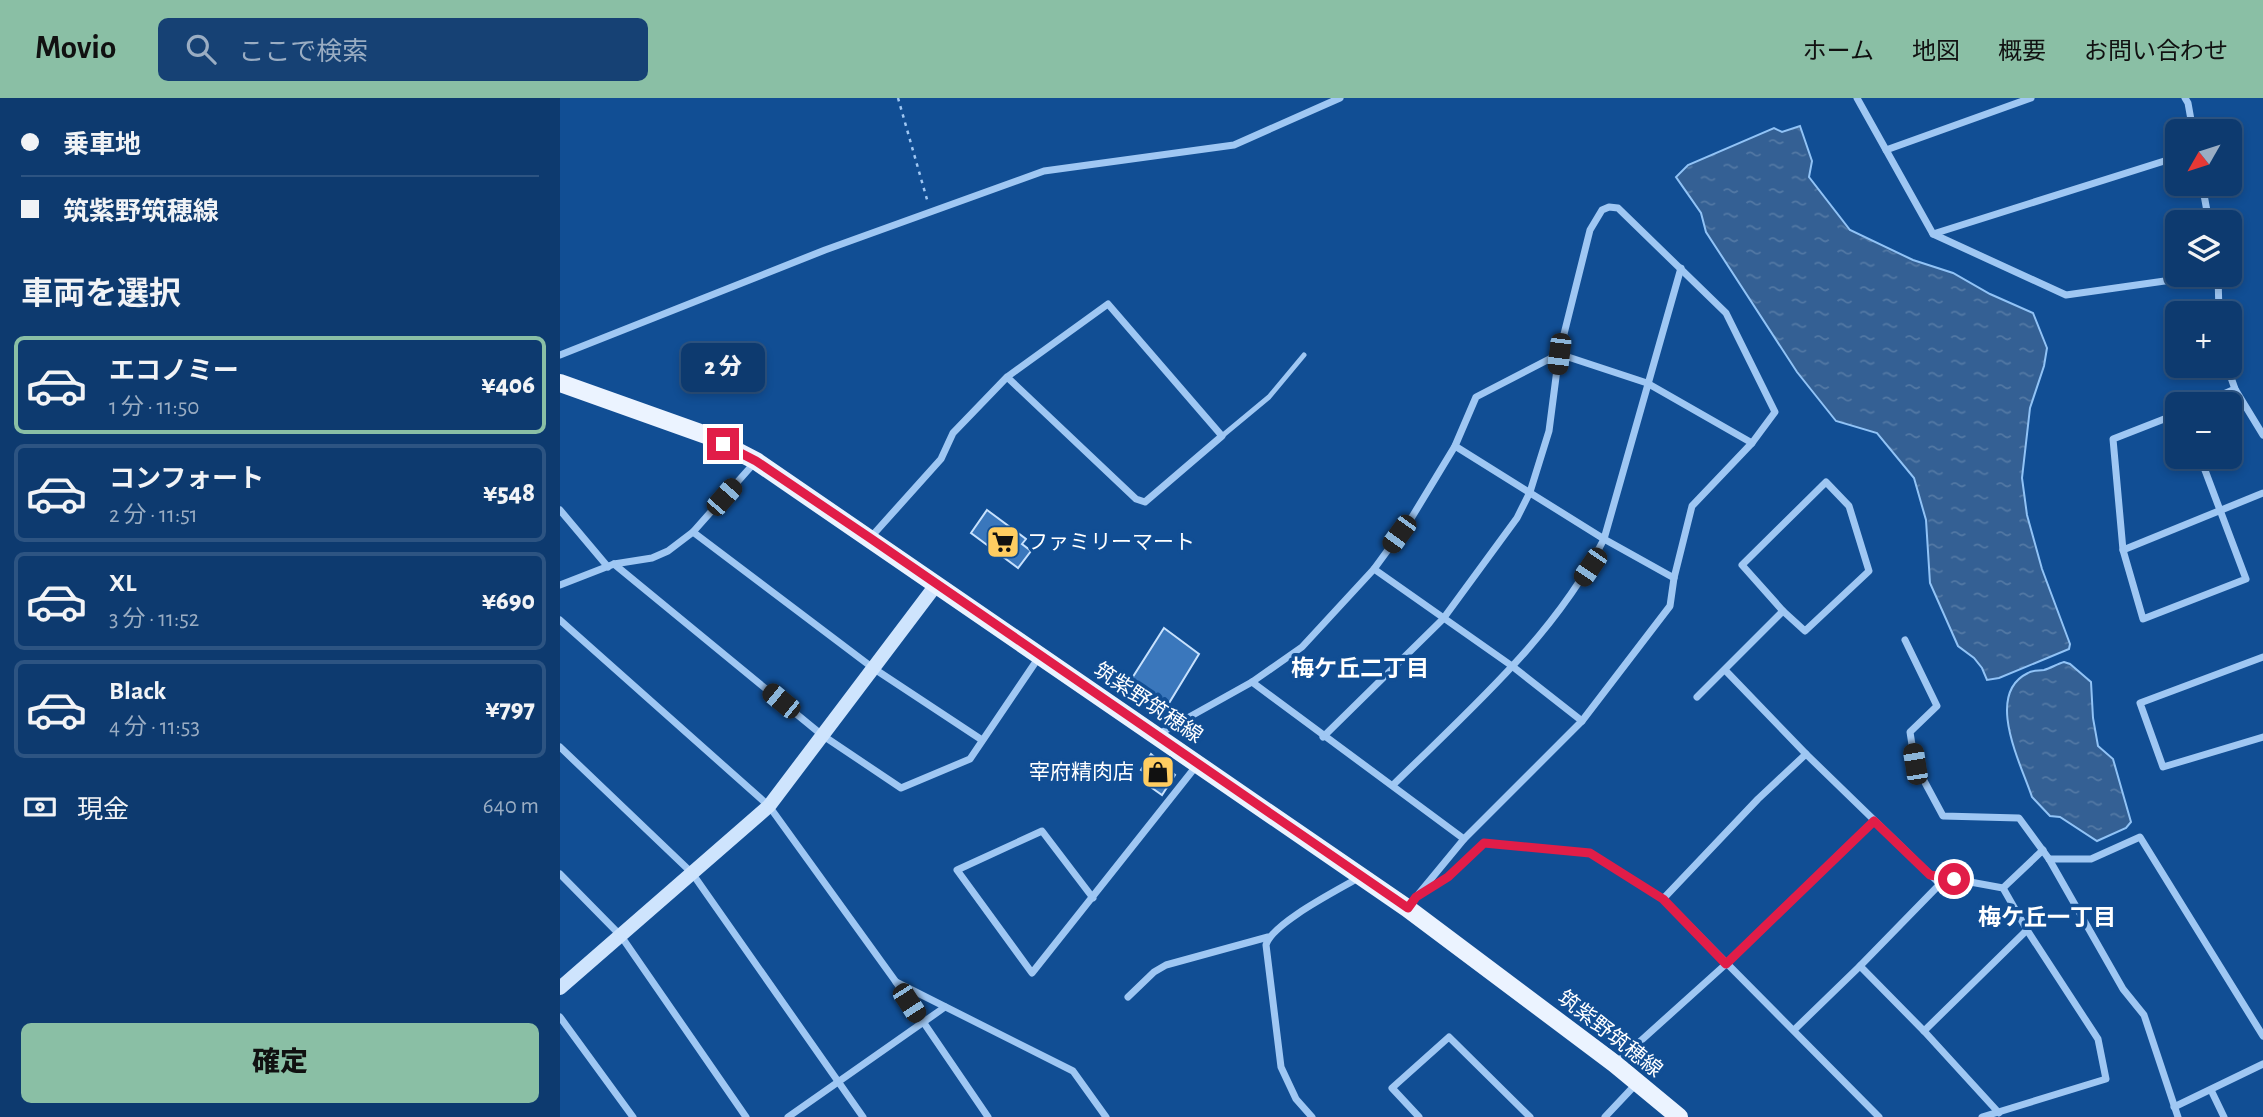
<!DOCTYPE html>
<html lang="ja">
<head>
<meta charset="utf-8">
<style>
  :root { --surface:#0d3a6f; --page:#164174; --text:#f1f3f6; --muted:#9aadc3; --line:#2d5482; --accent:#8abfa5 }
  body { margin:0; font-family:"Alegreya Sans","Noto Sans JP",sans-serif; background:var(--page); color:var(--text); height:100vh; display:flex; flex-direction:column; font-size:26px; white-space:nowrap }
  * { box-sizing:border-box; margin:0 }
  p { font-size:23px; color:var(--muted) }
  .icon { flex:none; width:38px; height:38px; fill:none; stroke:currentColor; stroke-width:2; stroke-linecap:round; stroke-linejoin:round }
  .map { position:relative; flex:1; overflow:hidden }
  .drawer { display:flex; flex-direction:column; background:var(--surface); width:560px }
  .drawer>* { flex:none }
  .guide { display:grid; align-content:center; height:154px; padding:0 21px; background:var(--surface) }
  .needle { width:46px; rotate:231deg }
  .buttons { position:absolute; left:1605px; top:21px; display:grid; gap:14px }
  .buttons a { display:grid; place-items:center; width:77px; height:77px; border-radius:10px; background:var(--surface); box-shadow:0 4px 10px #0003,0 0 0 2px var(--line); font-size:35px }
  .end { position:absolute; width:32px; height:32px; margin:-16px; border:9px solid #e11d48; background:#fff; box-shadow:0 0 0 4px #fff }
  .from { border-radius:50% }
  .bubble { position:absolute; height:49px; border-radius:10px; background:var(--surface); box-shadow:0 4px 10px #0003,0 0 0 2px var(--line); font-size:23px; font-weight:800; line-height:49px; text-align:center }
  .car { position:absolute; width:21px; height:42px; margin:-21px -10px; border-radius:9px; box-shadow:0 0 5px 2px #0007; background:linear-gradient(#222 24%,#8ab4d8 0 40%,#222 0 76%,#8ab4d8 0 86%,#222 0) }
  .guide b { display:flex; align-items:center; gap:24px; height:66px; font-size:26px }
  .guide b+b { border-top:2px solid var(--line) }
  .guide i { width:18px; height:18px; background:var(--text) }
  ul { padding:0; list-style:none }
  li { display:flex; align-items:center; gap:21px; height:98px; margin:0 14px 10px; padding:0 7px; border:4px solid var(--line); border-radius:10px }
  li div { flex:1 }
  li b { display:block; font-size:26px }
  li em { font-style:normal; font-weight:800 }
  li.current { border-color:var(--accent) }
  li>.icon { width:63px; height:63px; stroke-width:1.5 }
  h2 { padding:0 21px; font-size:32px; line-height:84px }
  .pay { display:flex; align-items:center; gap:18px; height:77px; padding:0 21px; font-size:26px }
  .pay p { margin-inline-start:auto }
  .button { display:flex; gap:14px; margin-top:auto; padding:14px 21px }
  .button a { flex:1; height:80px; border-radius:10px; background:var(--accent); color:#111; font-size:28px; font-weight:800; line-height:80px; text-align:center }
  header { display:flex; align-items:center; gap:42px; box-sizing:border-box; height:98px; padding:0 35px; background:var(--accent); color:#111 }
  header strong { font-size:33px }
  nav { display:flex; gap:38px; margin-inline-start:auto; font-size:24px }
  .search { width:490px; height:63px; background:var(--page); display:flex; align-items:center; gap:18px; box-sizing:border-box; padding:0 24px; border-radius:10px; color:var(--muted); font-size:26px }
  main { display:flex; flex:1; min-height:0 }
  .map>svg:first-child { display:block }
  .water { fill:url(#water-ripples); stroke:#91c3f6; stroke-width:2 }
  .building { fill:#3a77bc; stroke:#c7e1fd; stroke-width:2 }
  .lines { fill:none; stroke-linecap:round; stroke-linejoin:round }
  .path { stroke:#9fc7f3; stroke-width:2.5; stroke-dasharray:3.5 5; stroke-linecap:butt }
  .lane { stroke:#9fc7f3; stroke-width:5 }
  .street { stroke:#9fc7f3; stroke-width:7 }
  .secondary { stroke:#cee4fd; stroke-width:14 }
  .primary { stroke:#ebf3ff; stroke-width:18 }
  .route { stroke:#e11d48; stroke-width:9 }
  .labels { text-anchor:middle; dominant-baseline:central; stroke-width:7; stroke-linejoin:round; paint-order:stroke }
  .poi-label { font-size:21px; fill:#fff; stroke:#114e94; text-anchor:start }
  .street-label { font-size:21px; fill:#fff; stroke:#114e94 }
  .neighbourhood-label { font-size:23px; font-weight:bold; fill:#fff; stroke:#114e94 }
</style>
</head>
<body>
<header>
<strong>Movio</strong>
<div class="search"><svg class="icon" aria-label="search" viewBox="0 0 24 24"><circle cx="10" cy="10" r="6"/><path d="M15 15l6 6"/></svg>ここで検索</div>
<nav><a>ホーム</a><a>地図</a><a>概要</a><a>お問い合わせ</a></nav>
</header>
<main>
<section class="drawer">
<div class="guide">
<b><i class="from"></i>乗車地</b>
<b><i></i>筑紫野筑穂線</b>
</div>
<h2>車両を選択</h2>
<ul>
<li class="current"><svg class="icon" aria-label="car" viewBox="0 0 24 24"><path d="M5 17H2v-5l4-1 3-4h7l3 4 3 1v5h-3M9 17h6M6 11h13"/><circle cx="7" cy="17" r="2"/><circle cx="17" cy="17" r="2"/></svg><div><b>エコノミー</b><p>1 分 · 11:50</p></div><em>¥406</em></li>
<li><svg class="icon" aria-label="car" viewBox="0 0 24 24"><path d="M5 17H2v-5l4-1 3-4h7l3 4 3 1v5h-3M9 17h6M6 11h13"/><circle cx="7" cy="17" r="2"/><circle cx="17" cy="17" r="2"/></svg><div><b>コンフォート</b><p>2 分 · 11:51</p></div><em>¥548</em></li>
<li><svg class="icon" aria-label="car" viewBox="0 0 24 24"><path d="M5 17H2v-5l4-1 3-4h7l3 4 3 1v5h-3M9 17h6M6 11h13"/><circle cx="7" cy="17" r="2"/><circle cx="17" cy="17" r="2"/></svg><div><b>XL</b><p>3 分 · 11:52</p></div><em>¥690</em></li>
<li><svg class="icon" aria-label="car" viewBox="0 0 24 24"><path d="M5 17H2v-5l4-1 3-4h7l3 4 3 1v5h-3M9 17h6M6 11h13"/><circle cx="7" cy="17" r="2"/><circle cx="17" cy="17" r="2"/></svg><div><b>Black</b><p>4 分 · 11:53</p></div><em>¥797</em></li>
</ul>
<div class="pay"><svg class="icon" aria-label="cash" viewBox="0 0 24 24"><path d="M3 7h18v10H3z"/><circle cx="12" cy="12" r="2"/></svg>現金<p>640 m</p></div>
<div class="button"><a>確定</a></div>
</section>
<div class="map">
<svg width="1703" height="1019" viewBox="0 0 1703 1019">
  <defs>
    <pattern id="water-ripples" width="26" height="14" patternUnits="userSpaceOnUse" patternTransform="scale(1.75)"><rect width="26" height="14" fill="#346094"/><path d="M2 4q2-2 4 0t4 0M15 11q2-2 4 0t4 0" fill="none" stroke="#5278a4"/></pattern>
  </defs>
  <rect width="100%" height="100%" fill="#114e94"/>
  <g class="water">
    <path d="M1240,28L1252,63L1249,79L1290,132L1353,162L1393,175L1430,196L1473,215L1487,250L1484,268L1470,310L1462,380L1467,417L1482,471L1510,546L1509,551L1439,580L1427,582L1422,570L1414,560L1398,548L1370,485L1366,422L1354,380L1317,335L1276,323L1237,274L1146,134L1141,115L1116,79L1128,67L1214,30L1222,34Z"/>
    <path d="M1504,564L1510,566L1531,584L1533,620L1538,648L1553,661L1571,724L1566,730L1537,743L1500,719L1490,718L1472,699C1461,666 1424,596 1468,575C1473,572 1478,573 1484,572C1491,570 1497,566 1504,564Z"/>
  </g>
  <g class="building">
    <path d="M427,412L466,441L462,446L471,453L458,470L411,435Z"/>
    <path d="M604,530L639,556L606,610L569,585Z"/>
    <path d="M591,656L615,677L602,697L592,690L594,686L585,680L588,676L581,672Z"/>
  </g>
  <g class="lines">
    <path class="path" d="M338,0L368,105"/>
    <path class="lane" d="M662,338L709,299L744,257"/>
    <g class="street">
      <path d="M1297,0L1373,136L1506,197L1647,177"/>
      <path d="M1625,0L1628,5L1633,33"/>
      <path d="M1326,52L1471,0"/>
      <path d="M1642,86L1649,124"/>
      <path d="M1373,136L1617,59"/>
      <path d="M1658,177L1659,215"/>
      <path d="M0,257L265,152L484,73L674,47L780,0"/>
      <path d="M1667,268L1675,291L1703,337"/>
      <path d="M1641,306L1675,291"/>
      <path d="M1617,316L1553,341L1563,452L1583,521L1686,481L1640,359"/>
      <path d="M895,348L1044,441L1114,480"/>
      <path d="M1266,384L1289,408L1309,473L1245,533L1223,513L1182,467Z"/>
      <path d="M0,412L48,469"/>
      <path d="M133,434L313,570L422,642"/>
      <path d="M311,439L381,361L393,335L447,279L576,401L585,404L662,338L548,206L447,279"/>
      <path d="M1563,452L1703,395"/>
      <path d="M54,466L262,637L341,690L410,661L479,559"/>
      <path d="M814,471L952,568L1022,623"/>
      <path d="M0,487L54,466L92,460L108,453L133,434L196,363"/>
      <path d="M0,522L209,708L336,884L428,1019"/>
      <path d="M1345,542L1377,608L1350,634L1355,666L1383,718L1459,720L1489,761L1563,891L1584,917L1618,1019"/>
      <path d="M1703,559L1580,605L1603,669L1703,639"/>
      <path d="M1166,573L1246,656"/>
      <path d="M692,584L904,741"/>
      <path d="M1137,599L1223,513"/>
      <path d="M597,637L692,584L742,549L814,471L852,419L895,348L916,299L999,256L1087,285L1192,345"/>
      <path d="M763,639L883,521L957,420L970,394L989,333L999,256L1030,132L1042,112L1049,109L1058,110L1166,215L1215,314L1192,345L1132,408L1114,480L1110,508L1022,623L904,741L847,810"/>
      <path d="M0,649L132,775L303,1019"/>
      <path d="M833,687C909,612 995,538 1044,441L1121,170"/>
      <path d="M1489,761H1531L1580,739L1703,938"/>
      <path d="M0,776L61,838L186,1019"/>
      <path d="M1372,777L1443,790L1467,832L1538,941L1546,981L1422,1019"/>
      <path d="M1443,790L1483,752"/>
      <path d="M862,795L888,779L924,745L1030,755L1103,801L1319,1019"/>
      <path d="M533,800L482,733L397,772L472,875L637,667"/>
      <path d="M1103,801L1198,701L1246,656L1380,786L1300,868L1234,932"/>
      <path d="M1300,868L1364,933L1439,1015"/>
      <path d="M336,884L513,973L546,1019"/>
      <path d="M568,899L594,874L606,867L708,839"/>
      <path d="M0,919L73,1019"/>
      <path d="M1364,933L1467,832"/>
      <path d="M1055,966L1166,866L1314,723"/>
      <path d="M1651,992L1664,1019"/>
      <path d="M1614,1009L1703,966"/>
      <path d="M228,1019L385,909"/>
      <path d="M752,1019L736,1001L721,969L706,847C712,825 778,792 800,779"/>
      <path d="M859,1019L832,990L889,939L970,1019"/>
      <path d="M1045,1019L1077,985"/>
    </g>
    <path class="secondary" d="M0,890L209,708L376,487"/>
    <path class="primary" d="M0,285L146,337L196,363L847,810L1055,966L1119,1019"/>
  </g>
  <g class="lines">
    <path class="route" d="M163,346L196,363L310,440L848,810L856,799L888,779L924,745L1030,755L1103,801L1166,866L1314,723L1370,777L1394,781"/>
  </g>
  <defs>
    <symbol id="supermarket-square" viewBox="-11 -11 22 22"><rect x="-9" y="-9" width="18" height="18" rx="4" fill="#ffcd61" stroke="#114e94"/><path d="M-6-5.5h2.5l.6 2H6L4.5 2H-2.5L-4.4-4H-6ZM-1.5 3.2a1.3 1.3 0 1 0 .1 0ZM3 3.2a1.3 1.3 0 1 0 .1 0Z" fill="#111"/></symbol>
    <symbol id="shop-square" viewBox="-11 -11 22 22"><rect x="-9" y="-9" width="18" height="18" rx="4" fill="#ffcd61" stroke="#114e94"/><path d="M-5-2.5h2.3a2.7 3.5 0 0 1 5.4 0H5L5.5 6h-11ZM-1.5-2.5h3a1.5 2.3 0 0 0-3 0Z" fill="#111"/></symbol>
  </defs>
  <g fill-rule="evenodd">
    <use href="#supermarket-square" x="424" y="425" width="38" height="38"/>
    <use href="#shop-square" x="579" y="655" width="38" height="38"/>
  </g>
  <g class="labels">
    <g class="poi-label">
      <text x="467" y="444">ファミリーマート</text>
      <text x="574" y="674" text-anchor="end">宰府精肉店</text>
    </g>
    <g class="street-label">
      <text transform="translate(588 605) rotate(34)">筑紫野筑穂線</text>
      <text transform="translate(1050 936) rotate(38)">筑紫野筑穂線</text>
    </g>
    <g class="neighbourhood-label">
      <text x="800" y="571">梅ケ丘二丁目</text>
      <text x="1487" y="820">梅ケ丘一丁目</text>
    </g>
  </g>
</svg>
<div class="buttons">
<a><svg class="needle" viewBox="-14 -14 28 28"><path d="M0-13l5 13h-10z" fill="#e53935"/><path d="M0 13l5-13h-10z" fill="#9aadc3"/></svg></a>
<a><svg class="icon" aria-label="layers" viewBox="0 0 24 24"><path d="M12 4l9 5-9 5-9-5zM3 14l9 5 9-5"/></svg></a>
<a>+</a>
<a>−</a>
</div>
<i class="end from" style="left:1394px;top:781px"></i>
<i class="end" style="left:163px;top:346px"></i>
<div class="bubble" style="left:121px;top:245px;width:84px">2 分</div>
<i class="car" style="left:999px;top:256px;rotate:187deg"></i>
<i class="car" style="left:164px;top:399px;rotate:41deg"></i>
<i class="car" style="left:839px;top:436px;rotate:216deg"></i>
<i class="car" style="left:1030px;top:469px;rotate:214deg"></i>
<i class="car" style="left:221px;top:603px;rotate:309deg"></i>
<i class="car" style="left:1355px;top:666px;rotate:351deg"></i>
<i class="car" style="left:349px;top:905px;rotate:147deg"></i>
</div>
</main>
</body>
</html>
